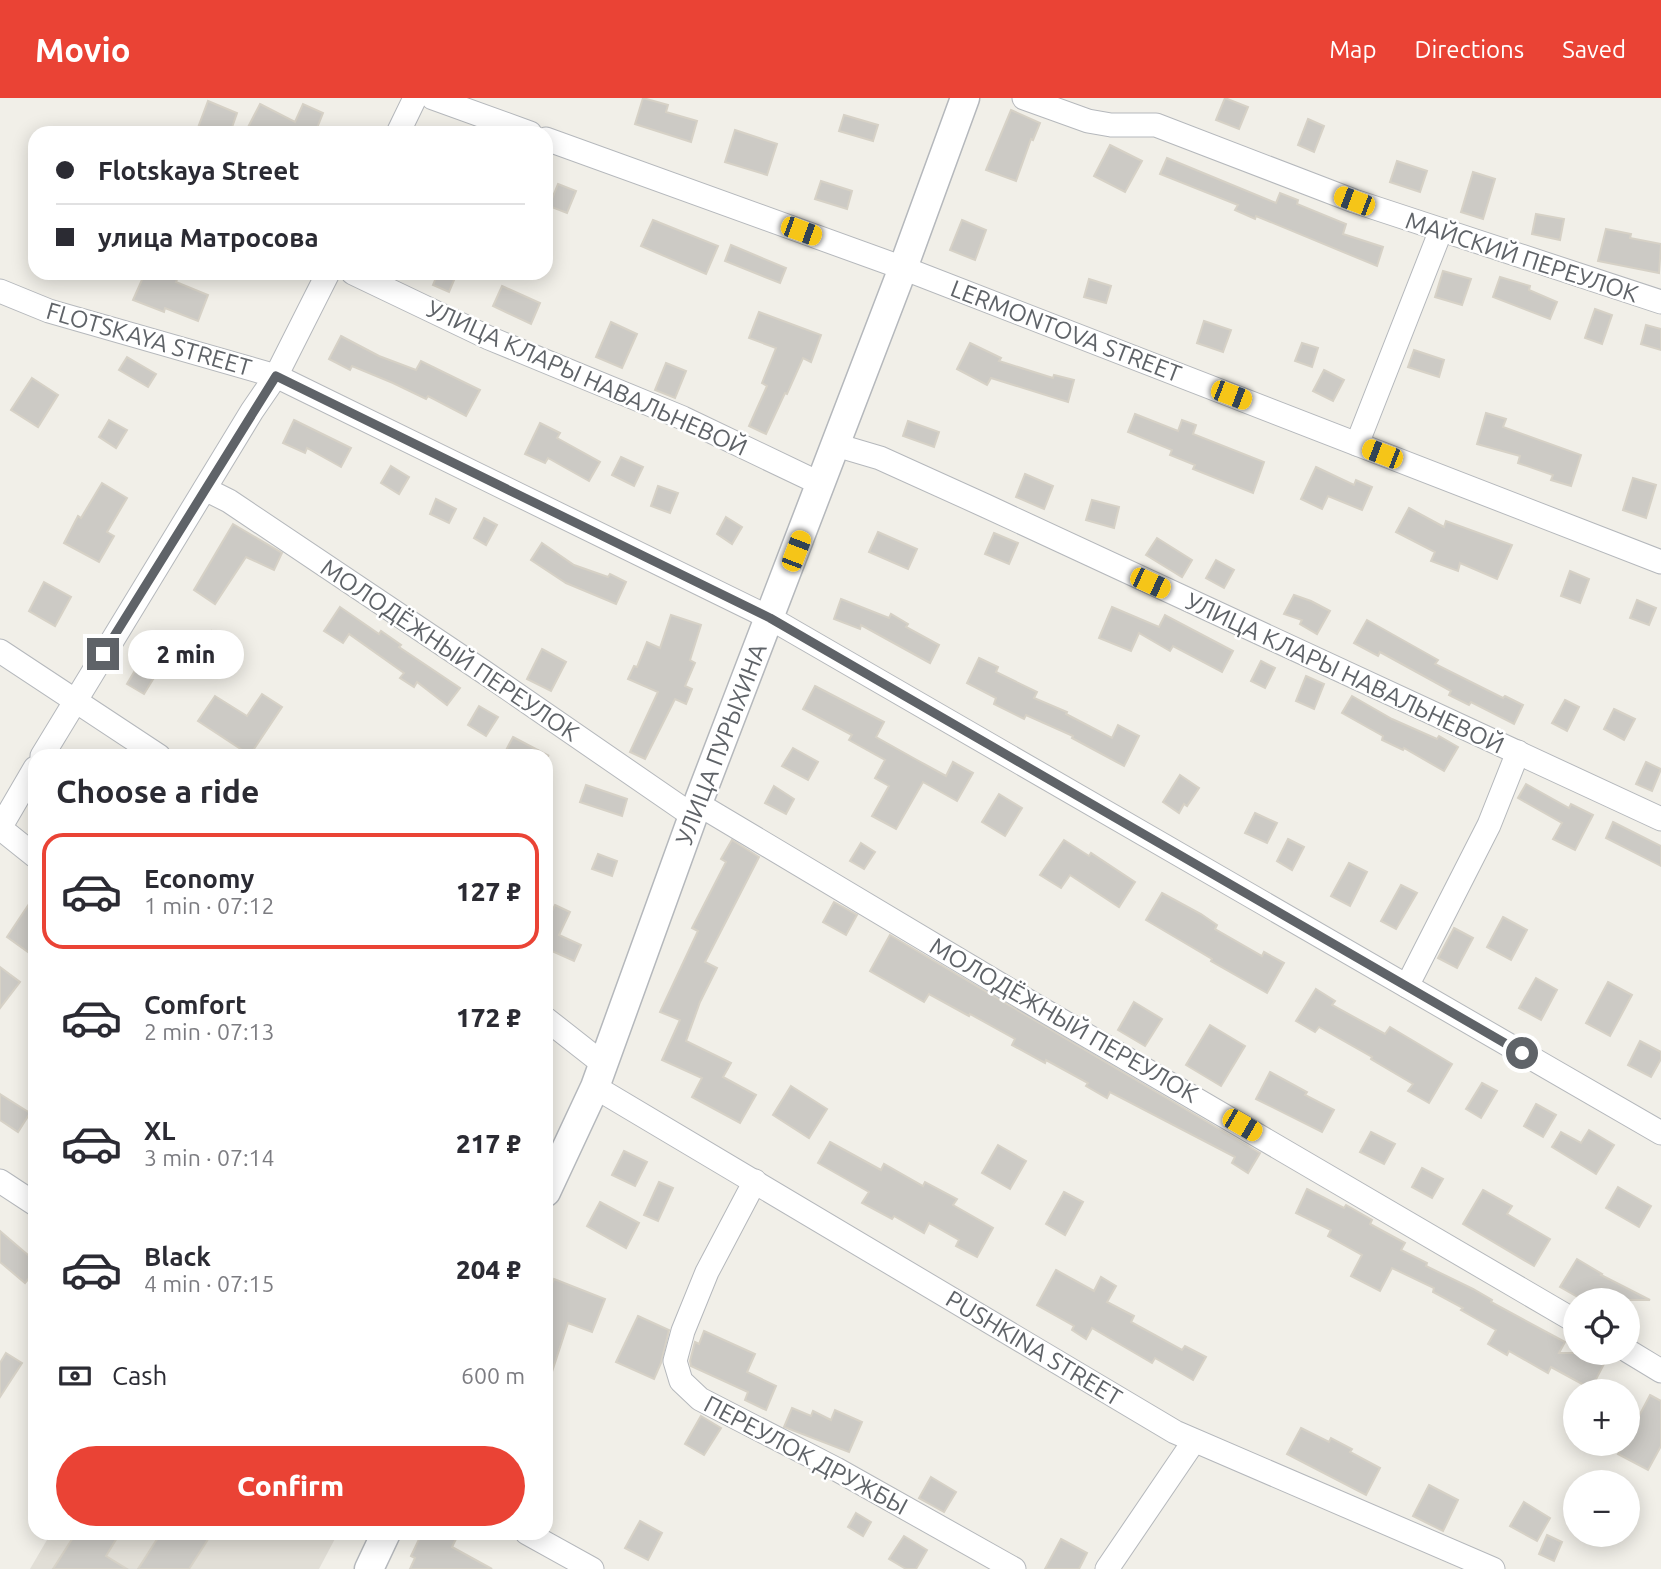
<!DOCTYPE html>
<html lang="en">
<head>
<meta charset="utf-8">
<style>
  :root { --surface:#fff; --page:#f7f7f7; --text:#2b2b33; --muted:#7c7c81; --line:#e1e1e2; --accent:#ea4335 }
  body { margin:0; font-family:Ubuntu,sans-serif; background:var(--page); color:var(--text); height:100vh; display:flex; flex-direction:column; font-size:26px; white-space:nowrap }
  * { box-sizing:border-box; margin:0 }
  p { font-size:23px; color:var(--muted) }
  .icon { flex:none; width:38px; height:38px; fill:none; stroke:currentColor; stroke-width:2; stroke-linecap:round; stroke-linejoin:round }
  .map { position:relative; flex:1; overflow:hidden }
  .drawer { position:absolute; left:28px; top:651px; width:525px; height:791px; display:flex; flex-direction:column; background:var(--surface); border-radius:21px; box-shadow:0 4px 18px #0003 }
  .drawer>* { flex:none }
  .top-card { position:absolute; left:28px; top:28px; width:525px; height:154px; border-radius:21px; box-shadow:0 4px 18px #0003; display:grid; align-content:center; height:154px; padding:0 28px; background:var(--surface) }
  .fabs { position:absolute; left:1563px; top:1190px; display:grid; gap:14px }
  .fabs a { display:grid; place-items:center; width:77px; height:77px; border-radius:50%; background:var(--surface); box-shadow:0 4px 18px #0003; font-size:35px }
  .end { position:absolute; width:32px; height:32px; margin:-16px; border:9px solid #5f6368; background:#fff; box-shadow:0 0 0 4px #fff }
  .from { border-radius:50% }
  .bubble { position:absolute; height:49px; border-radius:24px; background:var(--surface); box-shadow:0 4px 18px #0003; font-size:23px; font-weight:800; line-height:49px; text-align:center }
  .car { position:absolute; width:21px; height:42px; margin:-21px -10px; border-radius:9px; box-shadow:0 0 5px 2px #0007; background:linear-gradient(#f5c518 24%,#345 0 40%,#f5c518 0 76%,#345 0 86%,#f5c518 0) }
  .top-card b { display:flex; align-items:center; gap:24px; height:66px; font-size:26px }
  .top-card b+b { border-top:2px solid var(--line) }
  .top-card i { width:18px; height:18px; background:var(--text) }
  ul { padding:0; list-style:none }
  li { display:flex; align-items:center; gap:21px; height:116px; margin:0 14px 10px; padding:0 14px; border:4px solid transparent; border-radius:21px }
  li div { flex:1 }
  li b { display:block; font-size:26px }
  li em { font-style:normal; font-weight:800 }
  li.on { border-color:var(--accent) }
  li>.icon { width:63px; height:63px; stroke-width:1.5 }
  h2 { padding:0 28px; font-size:32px; line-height:84px }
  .pay { display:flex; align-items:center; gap:18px; height:77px; padding:0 28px; font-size:26px }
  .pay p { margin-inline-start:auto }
  .button { display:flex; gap:14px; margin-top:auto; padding:14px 28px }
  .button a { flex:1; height:80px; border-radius:42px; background:var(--accent); color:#fff; font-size:28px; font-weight:800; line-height:80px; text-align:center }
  header { display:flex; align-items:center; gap:42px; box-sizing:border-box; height:98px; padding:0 35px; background:var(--accent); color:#fff }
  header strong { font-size:33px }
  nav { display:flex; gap:38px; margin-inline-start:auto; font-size:24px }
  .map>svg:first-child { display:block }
  .education { fill:#e1ded6 }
  .building { fill:#cccac5; stroke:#d6d1c6; stroke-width:2 }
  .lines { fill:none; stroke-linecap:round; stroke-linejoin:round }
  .minor-casing { stroke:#b5b8bc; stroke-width:25 }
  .tertiary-casing { stroke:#b5b8bc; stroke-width:31 }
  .minor { stroke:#fff; stroke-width:23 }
  .tertiary { stroke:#fff; stroke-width:28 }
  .route { stroke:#5f6368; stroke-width:9 }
  .labels { text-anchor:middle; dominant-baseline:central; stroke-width:5; stroke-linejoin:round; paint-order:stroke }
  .street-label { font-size:24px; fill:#5f6368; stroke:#fff }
</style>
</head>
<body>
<header>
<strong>Movio</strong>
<nav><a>Map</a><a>Directions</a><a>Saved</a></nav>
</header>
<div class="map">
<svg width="1661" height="1471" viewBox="0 0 1661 1471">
  <rect width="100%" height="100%" fill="#f1efe8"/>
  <path class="education" d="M51,1435H338L319,1471H30Z"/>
  <g class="building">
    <path d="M643,0L668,7L666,14L697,23L691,44L635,26Z"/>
    <path d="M1225,0L1248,9L1239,31L1216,22Z"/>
    <path d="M208,3L237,15L230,35H196Z"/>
    <path d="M260,6L295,24L303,6L323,15L315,35H245Z"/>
    <path d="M1011,12L1040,25L1033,42L1031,41L1016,83L986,72Z"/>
    <path d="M844,17L878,27L873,43L839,33Z"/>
    <path d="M1308,21L1324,28L1314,54L1298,47Z"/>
    <path d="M735,32L777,46L767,77L725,64Z"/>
    <path d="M1110,47L1142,63L1125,94L1094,78Z"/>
    <path d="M1167,60L1276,105L1280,95L1298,102L1297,106L1346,126L1343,136L1383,149L1377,168L1256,118L1255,121L1235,112L1238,107L1160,76Z"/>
    <path d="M1397,63L1427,73L1420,94L1390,84Z"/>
    <path d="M1473,74L1495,81L1483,121L1461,114Z"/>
    <path d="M821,83L852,93L847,111L815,101Z"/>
    <path d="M558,86L576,93L567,115L549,108Z"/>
    <path d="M1536,116L1564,121L1560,142L1532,136Z"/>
    <path d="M653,122L718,148L706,176L641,148Z"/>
    <path d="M962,122L986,132L975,162L950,152Z"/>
    <path d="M1606,131L1631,136L1630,140L1661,146L1659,175L1598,163Z"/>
    <path d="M731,147L786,170L780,185L725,163Z"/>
    <path d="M1443,173L1471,181L1462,207L1435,199Z"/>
    <path d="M145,175H168L178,179L176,184L208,197L198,223L165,210L164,214L133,202Z"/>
    <path d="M438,175H457L449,194L433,187Z"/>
    <path d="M1500,179L1530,188L1529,192L1557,204L1550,221L1493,199Z"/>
    <path d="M1089,181L1111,188L1106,205L1084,199Z"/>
    <path d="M502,188L540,205L531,226L493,208Z"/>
    <path d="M1595,211L1612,217L1602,246L1585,240Z"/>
    <path d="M759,214L821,237L811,264L803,260L787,296L785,295L766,336L749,328L767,288L762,285L776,250L749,240Z"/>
    <path d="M1204,223L1231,232L1223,254L1197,245Z"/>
    <path d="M611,224L637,236L622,270L596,259Z"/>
    <path d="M1646,227L1661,231V252L1641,246Z"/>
    <path d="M341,238L379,258L416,272L421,263L480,292L466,318L428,298L426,301L393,285L352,268L350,272L329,261Z"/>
    <path d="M970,245L1001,260L999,263L1053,280L1054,277L1074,282L1068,304L991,280L987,287L957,271Z"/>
    <path d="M1302,245L1318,250L1312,269L1295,263Z"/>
    <path d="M1414,252L1444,262L1439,279L1408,269Z"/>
    <path d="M127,259L156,276L148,289L119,272Z"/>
    <path d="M666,265L686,273L675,300L655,292Z"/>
    <path d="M1324,272L1344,282L1333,303L1313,293Z"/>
    <path d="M32,280L58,297L38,329L11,312Z"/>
    <path d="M1486,315L1506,321L1503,329L1581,357L1571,388L1551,382L1553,377L1518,365L1520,358L1477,346Z"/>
    <path d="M1135,316L1178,333L1182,322L1196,327L1193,336L1264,364L1253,395L1193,371L1195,367L1170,357L1172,352L1128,334Z"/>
    <path d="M109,322L127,332L116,350L99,339Z"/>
    <path d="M294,322L351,350L341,369L307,350L305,355L283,345Z"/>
    <path d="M908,323L939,334L934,349L903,338Z"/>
    <path d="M540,325L560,335L557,340L600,364L589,383L548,360L545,365L525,356Z"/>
    <path d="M621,359L643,369L634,388L612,377Z"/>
    <path d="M391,368L409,379L399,396L381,385Z"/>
    <path d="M1316,369L1354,387L1356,382L1372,389L1362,412L1328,398L1322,411L1301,401Z"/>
    <path d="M1025,376L1053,388L1044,411L1016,399Z"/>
    <path d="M1633,380L1656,387L1646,420L1623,412Z"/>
    <path d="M102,385L127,400L107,434L114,438L99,464L64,445L78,418L81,420Z"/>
    <path d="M658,388L678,395L670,415L651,408Z"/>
    <path d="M436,401L456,411L449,425L430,416Z"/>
    <path d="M1092,402L1119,409L1114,430L1086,422Z"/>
    <path d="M1409,410L1444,429L1446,423L1512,447L1497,481L1460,465L1458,473L1431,463L1435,454L1396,434Z"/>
    <path d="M726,419L742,429L732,446L717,436Z"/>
    <path d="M484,420L497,427L486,447L474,440Z"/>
    <path d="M233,426L282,455L274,472L246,459L215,506L194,492Z"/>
    <path d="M878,434L917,451L908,471L869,454Z"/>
    <path d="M994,435L1018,445L1009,466L985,456Z"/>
    <path d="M1157,440L1192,462L1182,479L1146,457Z"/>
    <path d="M542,445L574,467L608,479L610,476L626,484L616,506L566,485L531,462Z"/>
    <path d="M1216,462L1234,472L1224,490L1206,480Z"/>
    <path d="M1570,473L1589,481L1580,505L1561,498Z"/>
    <path d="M44,484L71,499L55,528L29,513Z"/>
    <path d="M1294,497L1311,503L1330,513L1317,536L1300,526L1302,522L1284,516Z"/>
    <path d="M841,501L889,520L891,516L908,526L906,529L939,547L930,565L861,527L860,531L834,521Z"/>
    <path d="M1637,502L1656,510L1649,527L1630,520Z"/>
    <path d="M340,509L379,536L381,533L401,547L399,549L460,590L447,607L417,584L414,589L400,580L404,575L349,536L343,545L324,533Z"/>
    <path d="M1112,509L1159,529L1165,517L1233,553L1222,574L1173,548L1170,553L1139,535L1131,553L1099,540Z"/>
    <path d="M671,517L701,527L690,562L695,565L685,588L692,591L686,606L675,601L645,661L630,654L658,594L628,581L634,568L637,569L647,544L660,550Z"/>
    <path d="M1367,522L1438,562L1435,566L1503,600L1505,598L1523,607L1514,626L1471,604L1469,607L1449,597L1451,593L1380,554L1378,558L1354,545Z"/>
    <path d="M212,533L237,548L225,569L200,554Z"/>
    <path d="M542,551L566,564L551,593L527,581Z"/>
    <path d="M146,554L163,565L144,596L127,586Z"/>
    <path d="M979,560L998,569L996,574L1037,594L1034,600L1067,614L1066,616L1112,640L1118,627L1139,638L1124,668L1072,640L1073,638L1026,617L1024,621L994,606L996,600L967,585Z"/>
    <path d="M1261,563L1275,570L1265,590L1251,583Z"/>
    <path d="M1306,578L1324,586L1314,611L1296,603Z"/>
    <path d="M815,588L884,624L876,639L917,662L946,678L953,664L973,675L957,703L923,684L896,731L872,718L889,688L875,680L885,662L849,642L852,637L803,611Z"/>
    <path d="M262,596L282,609L250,657L198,623L215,598L247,618Z"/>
    <path d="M1352,598L1392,621L1437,641L1439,638L1458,649L1444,673L1404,650L1403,652L1382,642L1383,638L1342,615Z"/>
    <path d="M1565,602L1579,609L1567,633L1552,625Z"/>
    <path d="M479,608L498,619L486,638L468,627Z"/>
    <path d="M1614,611L1635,621L1624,642L1604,631Z"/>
    <path d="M513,639L549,658H503Z"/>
    <path d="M793,650L818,664L808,682L782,668Z"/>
    <path d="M1646,664L1661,671L1652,693L1636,686Z"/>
    <path d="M1180,677L1199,690L1187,708L1184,706L1179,715L1163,704Z"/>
    <path d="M1526,686L1569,710L1571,706L1593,717L1575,752L1553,741L1562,725L1518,700Z"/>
    <path d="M586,687L627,701L622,718L580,704Z"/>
    <path d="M774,688L794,701L786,716L765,705Z"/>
    <path d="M999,696L1022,710L1005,738L982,724Z"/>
    <path d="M1255,715L1277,725L1267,745L1245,735Z"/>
    <path d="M1613,724L1661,748V768L1606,740Z"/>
    <path d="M1288,741L1304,749L1292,772L1277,763Z"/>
    <path d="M732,742L759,759L705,864L717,870L700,904L686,943L731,965L723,979L756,997L740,1025L692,999L702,980L662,962L680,922L660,914L698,833L692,830L726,764L721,761Z"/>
    <path d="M1064,742L1089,758L1091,755L1135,784L1119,809L1070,777L1061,790L1040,777Z"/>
    <path d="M861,745L875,754L864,771L850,763Z"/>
    <path d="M598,756L617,763L612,778L592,771Z"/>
    <path d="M1349,765L1367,774L1350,808L1331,798Z"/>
    <path d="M1401,787L1417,795L1396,831L1381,823Z"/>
    <path d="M1162,795L1201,816L1217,827L1215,831L1262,858L1264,854L1284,865L1267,895L1211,863L1212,861L1146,822Z"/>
    <path d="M35,797V859L7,839Z"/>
    <path d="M834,804L857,817L846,837L823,824Z"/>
    <path d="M555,807L570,814L559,837L581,847L574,863L552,853L546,864V825Z"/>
    <path d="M1503,819L1527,832L1511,862L1487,849Z"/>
    <path d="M1454,830L1473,840L1457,870L1438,860Z"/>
    <path d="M890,837L1260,1055L1248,1075L1232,1065L1235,1059L1110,994L1107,1000L1086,988L1088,985L1046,962L1045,965L1012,947L1015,941L970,916L969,918L929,896L924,904L870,873Z"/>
    <path d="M0,869L20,884L0,910Z"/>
    <path d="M1536,880L1557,892L1541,922L1519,910Z"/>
    <path d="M1608,884L1632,897L1610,938L1586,925Z"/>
    <path d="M1316,891L1335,903L1332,907L1385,936L1390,929L1452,966L1429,1005L1408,993L1413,986L1371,961L1372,959L1319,929L1315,934L1296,923Z"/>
    <path d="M1134,904L1162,921L1145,948L1118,932Z"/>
    <path d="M1210,927L1245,948L1221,988L1186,967Z"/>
    <path d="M1640,943L1661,954V961L1651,979L1628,967Z"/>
    <path d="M1270,974L1307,994L1305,997L1334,1012L1322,1034L1256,1001Z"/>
    <path d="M1482,985L1497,993L1481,1020L1466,1011Z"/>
    <path d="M791,988L827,1011L809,1040L773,1017Z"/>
    <path d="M0,996L30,1015L18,1034L0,1022Z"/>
    <path d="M1536,1006L1556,1017L1543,1039L1524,1028Z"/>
    <path d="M1589,1032L1614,1047L1596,1076L1552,1049L1561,1034L1581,1045Z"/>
    <path d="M1371,1034L1395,1046L1384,1066L1360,1054Z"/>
    <path d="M830,1044L881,1072L884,1066L923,1088L925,1084L957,1101L953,1107L993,1130L977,1159L956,1148L959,1142L929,1125L924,1135L894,1118L892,1121L862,1105L869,1094L818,1065Z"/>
    <path d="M998,1047L1026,1063L1010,1091L982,1075Z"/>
    <path d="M624,1053L647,1064L635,1088L612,1077Z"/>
    <path d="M1422,1070L1443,1081L1432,1100L1412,1089Z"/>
    <path d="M659,1084L673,1090L658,1123L644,1117Z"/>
    <path d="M1618,1089L1651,1108L1639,1129L1606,1110Z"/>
    <path d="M1307,1091L1344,1110L1346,1107L1372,1122L1370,1126L1405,1145L1401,1152L1427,1165L1426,1168L1473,1191L1492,1202L1491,1204L1565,1244L1559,1255H1588L1605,1264L1591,1291L1551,1269L1548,1275L1509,1253L1507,1257L1488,1246L1496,1232L1461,1212L1463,1210L1433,1194L1434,1190L1392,1170L1380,1193L1351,1178L1362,1157L1328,1138L1331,1132L1296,1115Z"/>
    <path d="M1483,1092L1512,1108L1507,1116L1550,1141L1534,1168L1463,1126Z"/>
    <path d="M1064,1094L1083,1104L1065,1137L1046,1126Z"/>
    <path d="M600,1104L639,1125L626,1150L587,1128Z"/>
    <path d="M0,1133L35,1163V1173L25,1185L0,1164Z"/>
    <path d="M1577,1161L1602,1176L1601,1177L1650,1202H1583L1560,1189Z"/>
    <path d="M1056,1172L1094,1193L1101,1179L1116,1188L1107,1204L1134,1218L1131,1224L1182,1252L1185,1248L1206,1259L1193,1282L1155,1260L1152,1265L1092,1230L1086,1241L1072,1232L1074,1228L1037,1207Z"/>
    <path d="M554,1181L605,1201L592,1234L568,1225L549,1283L546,1282V1200Z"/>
    <path d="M638,1218L669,1232L661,1265L654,1281L616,1264Z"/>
    <path d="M704,1233L755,1256L747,1274L776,1288L766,1312L745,1302L748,1294L691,1268L690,1263L695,1244L699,1246Z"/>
    <path d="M6,1255L22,1265L0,1299V1265Z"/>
    <path d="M1650,1297L1661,1303V1348L1648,1372L1618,1356L1624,1346H1628V1339Z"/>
    <path d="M792,1310L811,1318L813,1313L831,1322L835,1312L862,1324L849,1354L784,1329Z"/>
    <path d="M701,1318L721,1330L704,1357L685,1346Z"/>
    <path d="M1301,1330L1329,1344L1331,1340L1352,1351L1350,1354L1380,1370L1366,1397L1287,1356Z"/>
    <path d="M931,1379L956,1394L944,1414L919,1400Z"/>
    <path d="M1429,1387L1458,1402L1443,1433L1413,1418Z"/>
    <path d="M1524,1404L1550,1420L1537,1443L1510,1428Z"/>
    <path d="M856,1415L871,1424L863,1438L848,1429Z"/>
    <path d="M640,1423L662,1435L648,1462L625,1450Z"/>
    <path d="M76,1435H120L106,1458L127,1471H53Z"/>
    <path d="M161,1435H212L189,1471H138Z"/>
    <path d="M422,1435H443L456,1441L452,1449L492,1471H410L415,1460L411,1458Z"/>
    <path d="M1547,1437L1562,1444L1554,1463L1539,1456Z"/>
    <path d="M904,1438L927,1452L916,1471H906L889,1461Z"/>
    <path d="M1061,1441L1087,1455L1079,1471H1045Z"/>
  </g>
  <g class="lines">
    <defs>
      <g id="minor">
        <path d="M433,0L530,35"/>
        <path d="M1024,0L1088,23L1111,27H1156L1354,103L1661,204"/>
        <path d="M398,35L415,0"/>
        <path d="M546,41L903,170L1661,464"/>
        <path d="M353,175L489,240L683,320L821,386"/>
        <path d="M0,193L49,213L276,278L770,520L1661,1035"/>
        <path d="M1357,346L1441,132"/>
        <path d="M836,347L880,360L986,408L1661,721"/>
        <path d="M205,391L229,403L484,574L693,718"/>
        <path d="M0,553L159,658"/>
        <path d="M42,658L252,313L276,278L328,175"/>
        <path d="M698,706L1033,906L1575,1223"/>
        <path d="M0,730L35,670"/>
        <path d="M0,730L35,758"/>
        <path d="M1407,888L1489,727L1518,654"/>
        <path d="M546,921L602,965"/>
        <path d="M595,989L1175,1334L1493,1471"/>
        <path d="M0,1083L35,1106"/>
        <path d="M755,1083L707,1174L683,1233L675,1263L681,1283L700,1301L836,1371L1014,1471"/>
        <path d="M1628,1253L1661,1273"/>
        <path d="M527,1435L592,1471"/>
        <path d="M1107,1471L1194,1343"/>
      </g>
      <g id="tertiary">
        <path d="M546,1094L595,989L693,718L903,170L965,0"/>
        <path d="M369,1471L386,1435"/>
      </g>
    </defs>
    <use href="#minor" class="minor-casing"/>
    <use href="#tertiary" class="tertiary-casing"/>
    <use href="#minor" class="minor"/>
    <use href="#tertiary" class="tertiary"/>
  </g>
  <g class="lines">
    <path class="route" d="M103,556L276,278L770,520L1522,955"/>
  </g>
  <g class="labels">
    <g class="street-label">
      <text transform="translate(1522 159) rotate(18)">МАЙСКИЙ ПЕРЕУЛОК</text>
      <text transform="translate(1066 233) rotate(21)">LERMONTOVA STREET</text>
      <text transform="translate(149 241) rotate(16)">FLOTSKAYA STREET</text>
      <text transform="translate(587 280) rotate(24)">УЛИЦА КЛАРЫ НАВАЛЬНЕВОЙ</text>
      <text transform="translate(450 552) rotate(34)">МОЛОДЁЖНЫЙ ПЕРЕУЛОК</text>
      <text transform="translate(1345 575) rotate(25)">УЛИЦА КЛАРЫ НАВАЛЬНЕВОЙ</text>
      <text transform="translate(721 646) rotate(-69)">УЛИЦА ПУРЫХИНА</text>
      <text transform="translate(1064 922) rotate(30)">МОЛОДЁЖНЫЙ ПЕРЕУЛОК</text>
      <text transform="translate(1034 1250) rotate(31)">PUSHKINA STREET</text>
      <text transform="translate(806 1357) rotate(28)">ПЕРЕУЛОК ДРУЖБЫ</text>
    </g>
  </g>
</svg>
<div class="fabs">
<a><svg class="icon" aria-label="locate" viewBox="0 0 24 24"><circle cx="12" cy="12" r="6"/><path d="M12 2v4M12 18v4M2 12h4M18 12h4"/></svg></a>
<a>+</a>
<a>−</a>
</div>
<i class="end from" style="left:1522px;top:955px"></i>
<i class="end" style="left:103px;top:556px"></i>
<div class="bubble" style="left:128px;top:532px;width:116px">2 min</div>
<i class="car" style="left:1354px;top:103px;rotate:291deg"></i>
<i class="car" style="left:801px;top:133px;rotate:110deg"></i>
<i class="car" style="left:1231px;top:297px;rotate:111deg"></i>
<i class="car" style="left:1382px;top:356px;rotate:291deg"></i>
<i class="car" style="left:796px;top:453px;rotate:21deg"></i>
<i class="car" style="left:1150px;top:485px;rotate:115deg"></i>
<i class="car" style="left:1242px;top:1027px;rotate:120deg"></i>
<div class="top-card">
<b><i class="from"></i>Flotskaya Street</b>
<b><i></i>улица Матросова</b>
</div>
<section class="drawer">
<h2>Choose a ride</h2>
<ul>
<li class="on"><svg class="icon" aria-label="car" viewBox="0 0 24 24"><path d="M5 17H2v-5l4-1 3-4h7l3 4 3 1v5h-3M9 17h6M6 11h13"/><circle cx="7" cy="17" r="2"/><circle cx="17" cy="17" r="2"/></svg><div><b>Economy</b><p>1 min · 07:12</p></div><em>127 ₽</em></li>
<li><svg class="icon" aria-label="car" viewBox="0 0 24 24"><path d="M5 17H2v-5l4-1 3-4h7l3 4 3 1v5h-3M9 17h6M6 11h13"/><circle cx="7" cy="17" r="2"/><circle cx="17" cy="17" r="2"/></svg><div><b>Comfort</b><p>2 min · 07:13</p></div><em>172 ₽</em></li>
<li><svg class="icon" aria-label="car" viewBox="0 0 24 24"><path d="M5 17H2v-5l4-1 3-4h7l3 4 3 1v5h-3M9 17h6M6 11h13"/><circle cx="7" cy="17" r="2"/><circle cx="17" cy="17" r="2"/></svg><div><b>XL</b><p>3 min · 07:14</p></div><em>217 ₽</em></li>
<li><svg class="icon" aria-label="car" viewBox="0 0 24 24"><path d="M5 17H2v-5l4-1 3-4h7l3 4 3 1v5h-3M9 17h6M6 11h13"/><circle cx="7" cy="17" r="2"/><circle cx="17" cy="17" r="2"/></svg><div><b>Black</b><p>4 min · 07:15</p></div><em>204 ₽</em></li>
</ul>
<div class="pay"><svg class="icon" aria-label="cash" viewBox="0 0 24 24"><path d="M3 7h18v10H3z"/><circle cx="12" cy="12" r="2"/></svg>Cash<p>600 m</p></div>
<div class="button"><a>Confirm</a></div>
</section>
</div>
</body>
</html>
